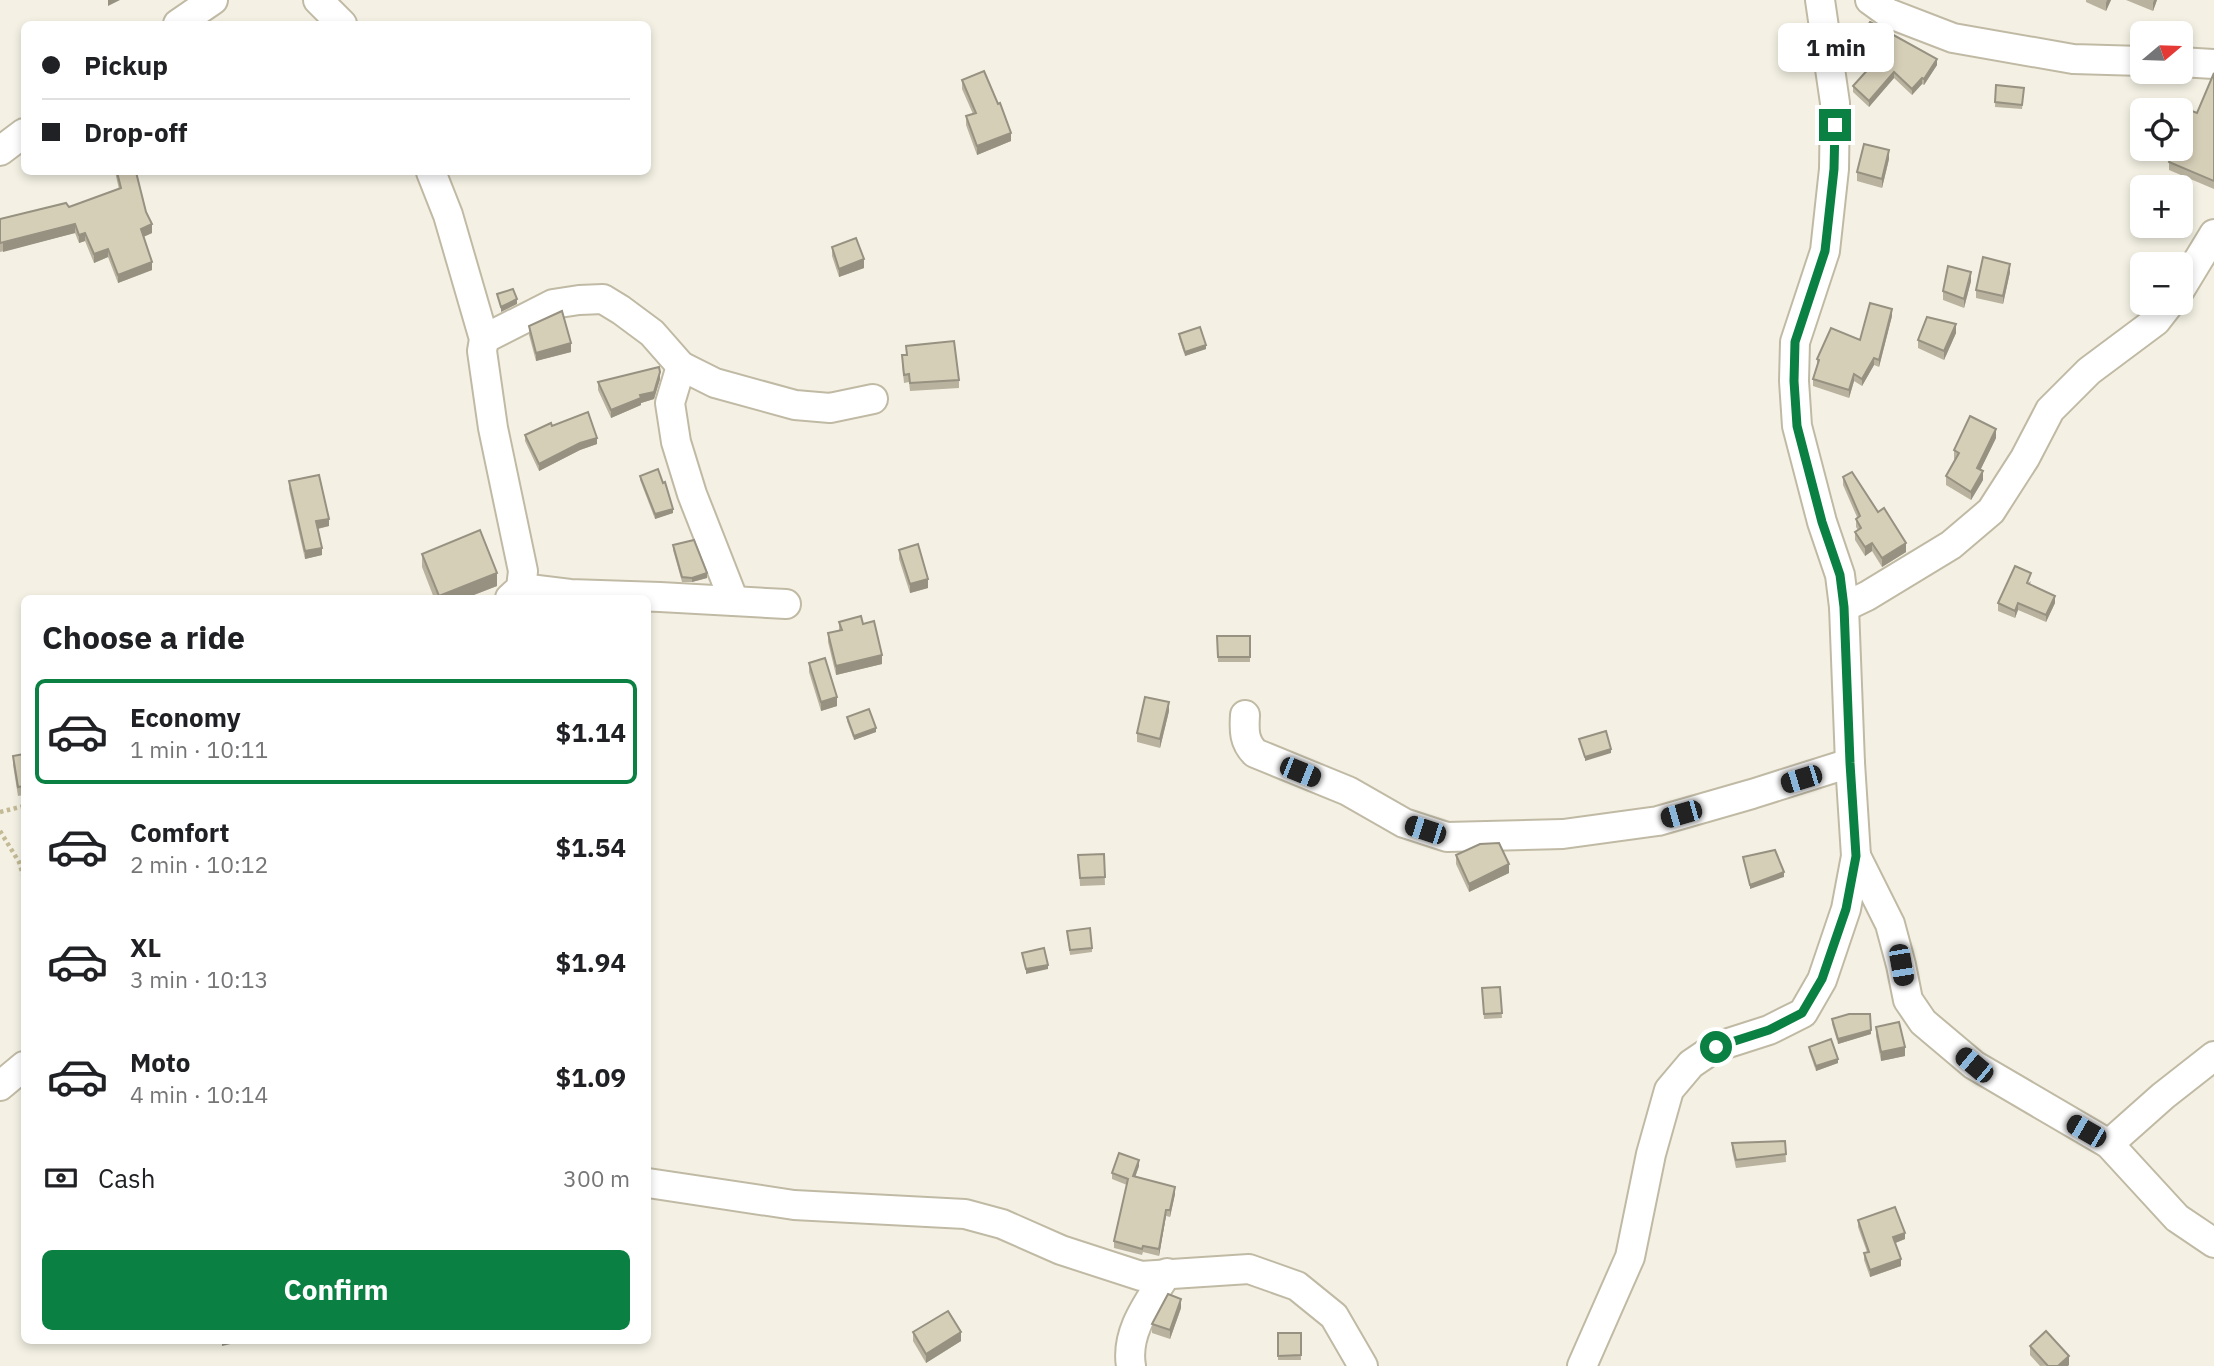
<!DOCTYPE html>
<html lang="en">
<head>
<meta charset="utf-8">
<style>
  :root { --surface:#fff; --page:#f2f2f2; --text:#202124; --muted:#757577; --line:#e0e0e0; --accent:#0b8043 }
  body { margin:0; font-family:"IBM Plex Sans",sans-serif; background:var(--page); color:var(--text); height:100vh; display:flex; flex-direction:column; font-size:26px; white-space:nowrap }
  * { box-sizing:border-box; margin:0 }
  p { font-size:23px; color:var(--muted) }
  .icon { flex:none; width:38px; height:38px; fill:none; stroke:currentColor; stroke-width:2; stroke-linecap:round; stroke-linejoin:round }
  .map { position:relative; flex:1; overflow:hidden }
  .drawer { position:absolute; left:21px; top:595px; width:630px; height:749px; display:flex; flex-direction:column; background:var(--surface); border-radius:10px; box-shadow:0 4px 10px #0003 }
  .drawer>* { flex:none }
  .guide { position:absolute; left:21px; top:21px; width:630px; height:154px; border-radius:10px; box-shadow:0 4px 10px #0003; display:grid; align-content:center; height:154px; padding:0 21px; background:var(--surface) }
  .needle { width:46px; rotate:71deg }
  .tools { position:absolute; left:2130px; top:21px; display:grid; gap:14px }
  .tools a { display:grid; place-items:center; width:63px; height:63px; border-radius:10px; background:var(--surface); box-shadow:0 4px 10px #0003; font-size:35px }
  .end { position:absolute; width:32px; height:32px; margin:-16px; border:9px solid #0b8043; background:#fff; box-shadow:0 0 0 4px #fff }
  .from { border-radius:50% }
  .bubble { position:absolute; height:49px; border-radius:10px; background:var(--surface); box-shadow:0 4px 10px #0003; font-size:23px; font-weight:700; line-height:49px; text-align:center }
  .car { position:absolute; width:21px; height:42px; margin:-21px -10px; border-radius:9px; box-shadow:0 0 5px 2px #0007; background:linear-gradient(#222 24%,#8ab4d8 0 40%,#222 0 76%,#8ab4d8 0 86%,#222 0) }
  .guide b { display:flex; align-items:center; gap:24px; height:66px; font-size:26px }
  .guide b+b { border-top:2px solid var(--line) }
  .guide i { width:18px; height:18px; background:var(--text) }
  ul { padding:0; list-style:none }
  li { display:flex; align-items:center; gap:21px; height:105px; margin:0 14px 10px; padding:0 7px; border:4px solid transparent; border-radius:10px }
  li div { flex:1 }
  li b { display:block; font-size:26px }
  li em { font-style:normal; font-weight:700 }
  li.selected { border-color:var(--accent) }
  li>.icon { width:63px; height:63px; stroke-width:1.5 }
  h2 { padding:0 21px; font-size:32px; line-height:84px }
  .pay { display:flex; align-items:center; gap:18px; height:77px; padding:0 21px; font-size:26px }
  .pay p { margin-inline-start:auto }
  .primary-button { display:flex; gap:14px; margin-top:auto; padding:14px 21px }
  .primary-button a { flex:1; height:80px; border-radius:10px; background:var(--accent); color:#fff; font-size:28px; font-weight:700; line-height:80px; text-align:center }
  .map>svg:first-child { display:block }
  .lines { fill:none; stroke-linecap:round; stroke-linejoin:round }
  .minor-casing { stroke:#c0baa5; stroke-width:32 }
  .path { stroke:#c3b995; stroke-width:4.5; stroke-dasharray:3.5 3.5; stroke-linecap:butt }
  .minor { stroke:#fff; stroke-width:28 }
  .wall { fill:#b8b29e }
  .shaded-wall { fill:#969181 }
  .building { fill:#d6cfb8; stroke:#969181; stroke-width:2 }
  .route { stroke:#0b8043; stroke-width:9 }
</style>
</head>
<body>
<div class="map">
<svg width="2214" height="1366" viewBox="0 0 2214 1366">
  <rect width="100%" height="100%" fill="#f4f1e4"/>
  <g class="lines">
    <defs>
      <g id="minor">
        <path d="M318,0L342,24"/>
        <path d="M1870,0L1888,13L1953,38L2073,59L2142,61"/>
        <path d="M178,24L213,0"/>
        <path d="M2180,62L2214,64"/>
        <path d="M0,151L24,133"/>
        <path d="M431,172L448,215L484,339L482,351L493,428L523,571L521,588L510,598"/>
        <path d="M2180,290L2214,234"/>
        <path d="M484,339L553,304L579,300L603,299L621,310L652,333L681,366L715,383L795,405L830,408L873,399"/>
        <path d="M681,366L670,403L676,442L692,494L734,601"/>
        <path d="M521,588L570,594L660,597L786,604"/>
        <path d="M1844,607L1867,596L1951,545L1991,511L2025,458L2050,410L2089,371L2156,321L2170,303"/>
        <path d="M1245,715C1244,731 1244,742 1255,753L1348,791L1404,823L1447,837L1563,834L1658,821L1752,794L1850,763"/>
        <path d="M1856,856L1890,924L1901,965L1908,1000L1923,1022L1974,1065L2109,1144L2177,1218L2214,1243"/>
        <path d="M0,1086L24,1066"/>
        <path d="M2109,1144L2163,1096L2214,1056"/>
        <path d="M648,1183L794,1205L965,1214L1002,1224L1061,1250L1141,1276L1249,1269L1297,1286L1334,1316L1363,1366"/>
        <path d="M1131,1366C1125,1331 1150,1301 1167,1273"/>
        <path d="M1582,1366L1630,1257L1651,1154L1669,1090L1691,1064L1716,1047L1769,1030L1803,1013L1822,980L1846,909L1856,856L1850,763L1844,607L1840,575L1822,522L1797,426L1794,381L1795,342L1825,251L1834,169L1835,103L1820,0"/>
      </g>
    </defs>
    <use href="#minor" class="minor-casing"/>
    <g class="path">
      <path d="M0,812L24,806"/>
      <path d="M0,831L19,862L24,878"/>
    </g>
    <use href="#minor" class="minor"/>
  </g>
  <g class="wall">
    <path d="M2086,0H2111L2106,11L2086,2Z"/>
    <path d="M2126,0H2157L2153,11Z"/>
    <path d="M1859,40L1937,65L1924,85L1922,84L1912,95L1894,78L1869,107L1853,92V86L1879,58L1859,46Z"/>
    <path d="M2214,73V189L2169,170V162L2180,149V125L2197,113Z"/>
    <path d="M962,80L1011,141L977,155L966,125V116L973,114L962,89Z"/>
    <path d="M1996,85L2024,88L2022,109L1995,107Z"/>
    <path d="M1889,159L1882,188L1857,181V172Z"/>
    <path d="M115,172H136L152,233L143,237L152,270L118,283L108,257L94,263L85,241L79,243L75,233L0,252V219L69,207L119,189Z"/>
    <path d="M832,247L864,268L839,277L832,256Z"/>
    <path d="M2010,272L2003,304L1976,298V290Z"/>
    <path d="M1971,281L1964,308L1943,300V291Z"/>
    <path d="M1892,316L1879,367L1874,365L1862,386L1854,381L1849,398L1813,386V379L1817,366V359L1860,340Z"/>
    <path d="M529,326L571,352L536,361L529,335Z"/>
    <path d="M1956,333L1944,360L1918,348V340Z"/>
    <path d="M1179,334L1206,349L1185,356L1179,338Z"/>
    <path d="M906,346L959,380V388L910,391L909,382L904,383L902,363V355H907Z"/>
    <path d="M660,379L654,399L641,403V405L611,418L598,390V382Z"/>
    <path d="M525,435L597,444L580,450L539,471L525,441Z"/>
    <path d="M1996,438L1980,470L1983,480L1971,500L1946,485V476L1955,460L1954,459V450Z"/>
    <path d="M640,476L673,513L655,519L640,480Z"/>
    <path d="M1843,477L1878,512L1906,552L1882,567L1872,551L1865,556L1855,540V532L1858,530L1856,527V519L1857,517L1843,485Z"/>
    <path d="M289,481L329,526L318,529L322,555L305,559L289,489Z"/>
    <path d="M673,545L707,578L692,582H682L673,550Z"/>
    <path d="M899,550L928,588L910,593L899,559Z"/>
    <path d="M422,554L497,586L466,598H434L422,567Z"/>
    <path d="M2031,581L2030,584L2055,603L2046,622L2018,610L2015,618L1998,611V603Z"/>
    <path d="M839,622L863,624L882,664L836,675L828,642V633L839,630Z"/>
    <path d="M1217,636H1250V662H1218Z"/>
    <path d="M809,663L837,706L821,711L809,672Z"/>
    <path d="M1169,711L1160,748L1137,742V733Z"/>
    <path d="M847,717L876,732L854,740L847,721Z"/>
    <path d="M24,754V795L18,796L13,765V756Z"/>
    <path d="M1104,854L1105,885L1080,886L1078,855Z"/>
    <path d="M1456,855L1509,873L1469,892L1456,864Z"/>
    <path d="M1067,931L1092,948V952L1070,955Z"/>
    <path d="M1500,987L1502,1018L1484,1019L1482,988Z"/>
    <path d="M1832,1019L1871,1034L1838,1044L1832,1024Z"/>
    <path d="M1876,1027L1905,1056L1881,1061L1876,1036Z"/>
    <path d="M1809,1047L1838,1063L1816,1071L1809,1051Z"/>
    <path d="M1785,1141L1786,1162L1736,1168L1732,1150V1143Z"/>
    <path d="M1139,1166L1135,1177L1175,1194L1170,1217L1166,1216L1159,1256L1143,1252L1142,1255L1114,1248V1241L1127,1185L1112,1179V1173Z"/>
    <path d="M1858,1220L1905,1239L1895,1243L1901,1266L1870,1277L1864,1260V1253L1867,1252L1858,1227Z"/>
    <path d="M1181,1308L1170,1339L1152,1333V1324Z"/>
    <path d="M913,1332L961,1341L926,1363L913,1341Z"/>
    <rect x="1278" y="1333" width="23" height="27"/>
    <path d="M2030,1346L2069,1365L2040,1366L2030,1355Z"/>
  </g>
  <g class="shaded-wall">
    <path d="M108,0H120L108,6Z"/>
    <path d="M2107,0H2111L2106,11V3Z"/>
    <path d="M2154,0H2157L2153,11V3Z"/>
    <path d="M1937,59V65L1924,85V79Z"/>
    <path d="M1894,72V78L1869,107V101Z"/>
    <path d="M1922,78V84L1912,95V89Z"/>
    <path d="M1011,133V141L977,155V146Z"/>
    <path d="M1889,150V159L1882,188V179Z"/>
    <path d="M75,224V233L3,252V243Z"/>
    <path d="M152,224V233L141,238V229Z"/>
    <path d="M85,233V241L79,243V235Z"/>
    <path d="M108,249V257L94,263V254Z"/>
    <path d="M864,259V268L839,277V269Z"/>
    <path d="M152,262V270L118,283V275Z"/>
    <path d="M2010,264V272L2003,304V296Z"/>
    <path d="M1971,272V281L1964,308V299Z"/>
    <path d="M517,299V304L501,312V307Z"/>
    <path d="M1892,309V316L1879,367V360Z"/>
    <path d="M1956,324V333L1944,360V351Z"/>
    <path d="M571,343V352L536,361V353Z"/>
    <path d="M1206,345V349L1185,356V352Z"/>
    <path d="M1874,358V365L1862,386V379Z"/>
    <path d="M660,372V379L654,399L641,403V405L611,418V410L640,395Z"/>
    <path d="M1854,374V381L1849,398V390Z"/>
    <path d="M1996,429V438L1977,477V468Z"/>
    <path d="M597,438V444L580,450L539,471V464L580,443Z"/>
    <path d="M1983,471V480L1971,500V492Z"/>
    <path d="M673,509V513L655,519V514Z"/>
    <path d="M329,519V526L316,529V521Z"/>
    <path d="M1872,543V551L1865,556V547Z"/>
    <path d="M1906,543V552L1882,567V558Z"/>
    <path d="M322,548V555L305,559V551Z"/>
    <path d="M497,573V586L466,598H439V596Z"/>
    <path d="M707,573V578L692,582V578Z"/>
    <path d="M928,579V588L910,593V584Z"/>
    <path d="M2055,596V603L2046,622V615Z"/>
    <path d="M2018,603V610L2015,618V611Z"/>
    <path d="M882,655V664L836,675V666Z"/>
    <path d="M837,697V706L821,711V702Z"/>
    <path d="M1169,702V711L1160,748V739Z"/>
    <path d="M876,728V732L854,740V736Z"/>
    <path d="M1611,749V753L1585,761V757Z"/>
    <path d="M1509,864V873L1469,892V884Z"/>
    <path d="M1784,872V877L1750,889V885Z"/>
    <path d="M1048,965V969L1026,974V969Z"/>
    <path d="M1871,1030V1034L1838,1044V1039Z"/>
    <path d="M1905,1047V1056L1881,1061V1052Z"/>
    <path d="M1838,1059V1063L1816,1071V1066Z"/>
    <path d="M1139,1160V1166L1133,1183V1176Z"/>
    <path d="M1175,1187V1194L1170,1217V1210Z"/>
    <path d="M1166,1210V1216L1159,1256V1249Z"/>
    <path d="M1905,1233V1239L1893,1244V1237Z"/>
    <path d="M1901,1259V1266L1870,1277V1270Z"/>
    <path d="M1181,1299V1308L1170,1339V1330Z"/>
    <path d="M961,1332V1341L926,1363V1354Z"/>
    <path d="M227,1340H239V1342L222,1346V1342Z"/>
    <path d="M2069,1356V1365L2068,1366H2058Z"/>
  </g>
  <g class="building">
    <path d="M1870,22L1937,59L1924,79L1922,78L1912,89L1894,72L1869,101L1853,86L1882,54L1859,40Z"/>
    <path d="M984,71L998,104L1000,103L1011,133L977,146L966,116L976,113L962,80Z"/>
    <path d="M2214,73V181L2169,162L2174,149H2180V133L2182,129L2180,128V125L2187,109L2197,113Z"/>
    <path d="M1996,85L2024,88L2022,105L1995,102Z"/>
    <path d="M1864,144L1889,150L1882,179L1857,172Z"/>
    <path d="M117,172H136L146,212L152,224L141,229L152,262L118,275L108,249L94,254L85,233L79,235L75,224L0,243V219L66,203L69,207L121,188Z"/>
    <path d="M856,238L864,259L839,269L832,247Z"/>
    <path d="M1983,257L2010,264L2003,296L1976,290Z"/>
    <path d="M1948,266L1971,272L1964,299L1943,291Z"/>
    <path d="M513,289L517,299L501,307L497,294Z"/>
    <path d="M1870,303L1892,309L1879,360L1874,358L1862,379L1854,374L1849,390L1813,379L1819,360L1817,359L1831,328L1860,340Z"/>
    <path d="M562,311L571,343L536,353L529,326Z"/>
    <path d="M1927,317L1956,324L1944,351L1918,340Z"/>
    <path d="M1200,327L1206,345L1185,352L1179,334Z"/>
    <path d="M954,341L959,380L910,383L909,374L904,375L902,355H907L906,346Z"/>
    <path d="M659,367L660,372L654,392L640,395L641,398L611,410L598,382Z"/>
    <path d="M588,412L597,438L580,443L539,464L525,435L551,423L552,426Z"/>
    <path d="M1970,416L1996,429L1977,468L1983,471L1971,492L1946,476L1959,453L1954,450Z"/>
    <path d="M658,469L663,483L665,482L673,509L655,514L640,476Z"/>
    <path d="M1852,472L1878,512L1884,508L1906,543L1882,558L1872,543L1865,547L1855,532L1861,528L1856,519L1860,516L1843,477Z"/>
    <path d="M319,475L329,519L316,521L322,548L305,551L289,481Z"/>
    <path d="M480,530L497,573L439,596L422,554Z"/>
    <path d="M694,540L707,573L692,578L682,577L673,545Z"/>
    <path d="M918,544L928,579L910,584L899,550Z"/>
    <path d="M2015,566L2031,573L2027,583L2055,596L2046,615L2018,603L2015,611L1998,603Z"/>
    <path d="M861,616L863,624L874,621L882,655L836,666L828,633L842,630L839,622Z"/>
    <path d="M1217,636H1250V657H1218Z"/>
    <path d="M825,658L837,697L821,702L809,663Z"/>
    <path d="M1145,697L1169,702L1160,739L1137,733Z"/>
    <path d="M869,709L876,728L854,736L847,717Z"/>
    <path d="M1606,731L1611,749L1585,757L1579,739Z"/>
    <path d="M24,754V786L18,787L13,756Z"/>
    <path d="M1499,843L1509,864L1469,884L1456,855L1480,844Z"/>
    <path d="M1775,850L1784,872L1750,885L1743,857Z"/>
    <path d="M1104,854L1105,877L1080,878L1078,855Z"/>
    <path d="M1090,928L1092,948L1070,950L1067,931Z"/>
    <path d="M1044,948L1048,965L1026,969L1022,953Z"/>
    <path d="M1500,987L1502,1013L1484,1014L1482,988Z"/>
    <path d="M1849,1014H1870L1871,1030L1838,1039L1832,1019Z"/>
    <path d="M1899,1022L1905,1047L1881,1052L1876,1027Z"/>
    <path d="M1831,1039L1838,1059L1816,1066L1809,1047Z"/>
    <path d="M1785,1141L1786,1154L1736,1160L1732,1143Z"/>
    <path d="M1119,1153L1139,1160L1133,1176L1175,1187L1170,1210H1166L1159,1249L1143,1246L1142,1249L1114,1241L1128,1179L1112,1173Z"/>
    <path d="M1895,1207L1905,1233L1893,1237L1901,1259L1870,1270L1864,1253L1869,1252L1858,1220Z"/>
    <path d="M1168,1294L1181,1299L1170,1330L1152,1324Z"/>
    <path d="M948,1311L961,1332L926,1354L913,1332Z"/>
    <path d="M2046,1331L2069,1356L2058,1366H2048L2030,1346Z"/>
    <path d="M1278,1333H1301V1355L1278,1356Z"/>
  </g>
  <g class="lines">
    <path class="route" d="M1716,1047L1769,1030L1802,1013L1822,979L1846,909L1856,856L1850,763L1844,607L1840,575L1822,522L1797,426L1794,381L1795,342L1825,251L1834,169L1835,125"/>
  </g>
</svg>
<div class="tools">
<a><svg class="needle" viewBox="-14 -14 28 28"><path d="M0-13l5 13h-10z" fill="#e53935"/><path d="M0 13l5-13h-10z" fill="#757577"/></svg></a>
<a><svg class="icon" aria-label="locate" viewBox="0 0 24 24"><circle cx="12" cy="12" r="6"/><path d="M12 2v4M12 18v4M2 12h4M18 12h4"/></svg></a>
<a>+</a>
<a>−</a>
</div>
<i class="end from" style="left:1716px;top:1047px"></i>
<i class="end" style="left:1835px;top:125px"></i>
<div class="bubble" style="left:1778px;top:23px;width:116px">1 min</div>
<i class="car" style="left:1300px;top:772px;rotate:112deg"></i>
<i class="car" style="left:1801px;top:779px;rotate:253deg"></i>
<i class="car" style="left:1681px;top:814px;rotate:254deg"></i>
<i class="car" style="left:1425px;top:830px;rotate:288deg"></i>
<i class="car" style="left:1901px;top:965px;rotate:170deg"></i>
<i class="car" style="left:1974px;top:1065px;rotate:310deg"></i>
<i class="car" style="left:2086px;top:1131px;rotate:300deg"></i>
<div class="guide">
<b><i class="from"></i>Pickup</b>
<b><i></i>Drop-off</b>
</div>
<section class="drawer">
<h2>Choose a ride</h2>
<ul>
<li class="selected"><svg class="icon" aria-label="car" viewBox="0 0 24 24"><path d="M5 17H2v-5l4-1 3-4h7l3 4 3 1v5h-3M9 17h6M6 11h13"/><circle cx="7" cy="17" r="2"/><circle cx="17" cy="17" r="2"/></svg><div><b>Economy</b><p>1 min · 10:11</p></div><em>$1.14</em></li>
<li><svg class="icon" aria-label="car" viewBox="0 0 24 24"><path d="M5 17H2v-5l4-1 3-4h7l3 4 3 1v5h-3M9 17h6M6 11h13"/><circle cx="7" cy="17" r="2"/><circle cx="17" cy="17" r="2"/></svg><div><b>Comfort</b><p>2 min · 10:12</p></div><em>$1.54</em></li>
<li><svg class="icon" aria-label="car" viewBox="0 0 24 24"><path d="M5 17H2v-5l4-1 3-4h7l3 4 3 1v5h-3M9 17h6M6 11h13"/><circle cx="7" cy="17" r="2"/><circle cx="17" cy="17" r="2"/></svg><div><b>XL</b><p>3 min · 10:13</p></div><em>$1.94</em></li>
<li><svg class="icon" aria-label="car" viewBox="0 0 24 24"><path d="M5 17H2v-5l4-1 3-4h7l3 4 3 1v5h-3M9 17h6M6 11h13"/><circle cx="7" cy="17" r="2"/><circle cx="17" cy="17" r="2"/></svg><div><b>Moto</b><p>4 min · 10:14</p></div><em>$1.09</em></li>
</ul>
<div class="pay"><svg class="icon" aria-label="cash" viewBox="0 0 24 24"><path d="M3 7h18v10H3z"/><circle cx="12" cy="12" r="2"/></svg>Cash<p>300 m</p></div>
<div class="primary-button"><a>Confirm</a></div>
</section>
</div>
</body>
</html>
